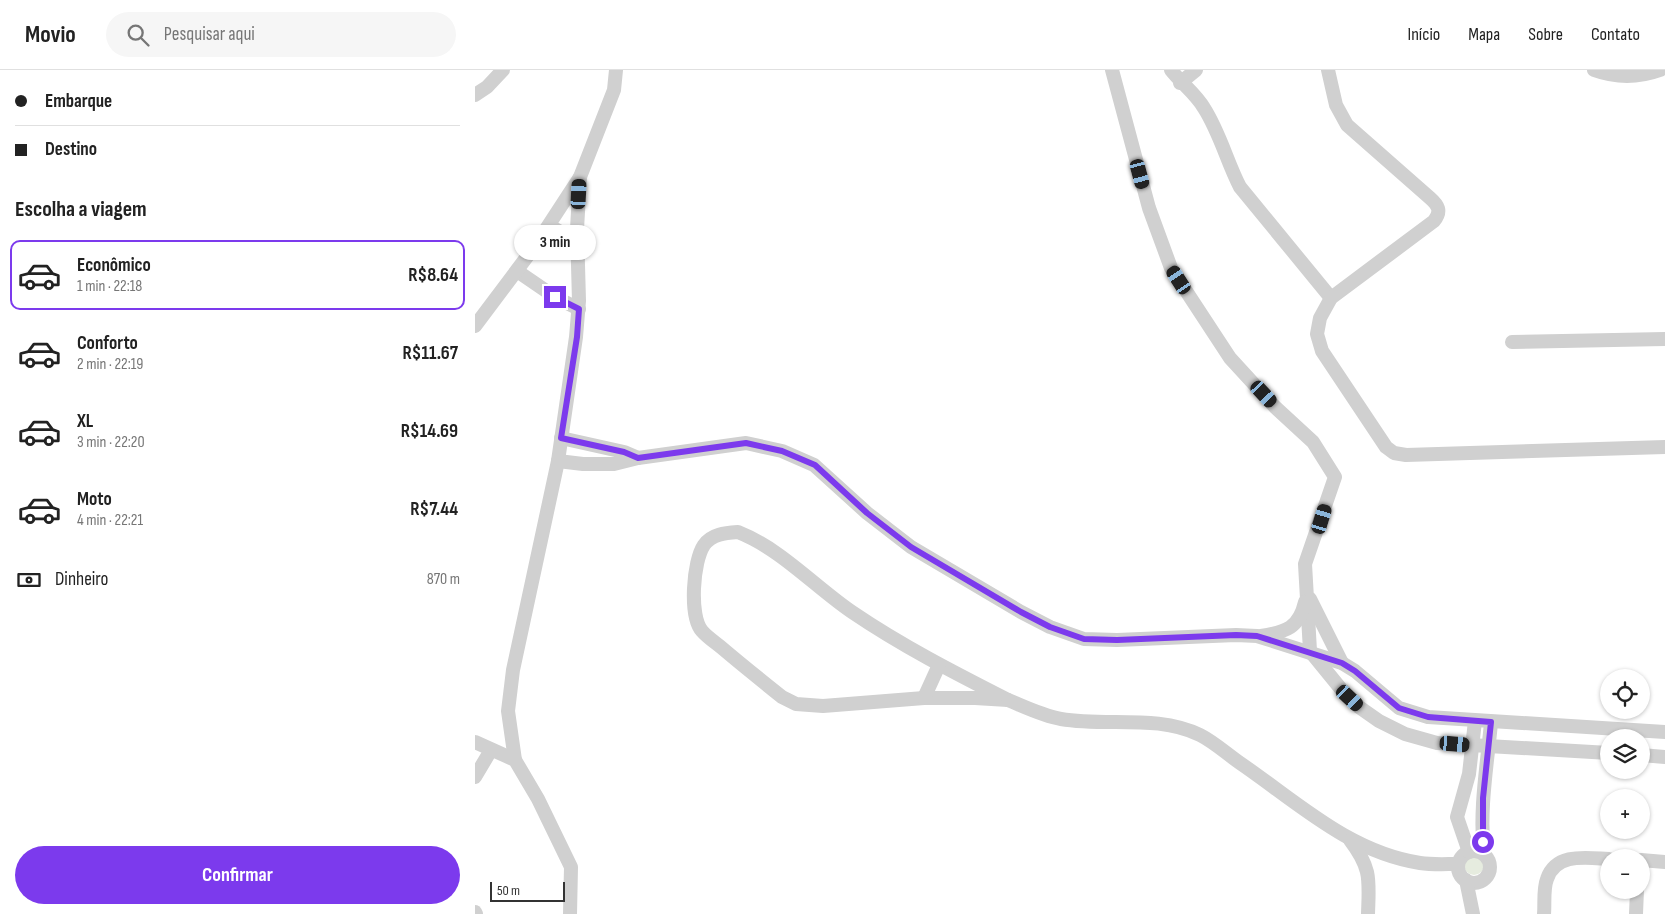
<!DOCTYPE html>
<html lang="pt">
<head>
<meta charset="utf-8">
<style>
  :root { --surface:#fff; --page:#f6f6f6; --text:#222; --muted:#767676; --line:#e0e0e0; --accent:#7c3aed }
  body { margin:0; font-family:"Sofia Sans Condensed",sans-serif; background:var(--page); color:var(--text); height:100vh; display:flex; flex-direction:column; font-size:19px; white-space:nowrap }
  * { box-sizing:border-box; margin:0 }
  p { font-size:16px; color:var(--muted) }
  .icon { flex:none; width:28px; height:28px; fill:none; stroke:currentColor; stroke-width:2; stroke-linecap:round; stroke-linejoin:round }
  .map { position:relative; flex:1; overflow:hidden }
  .details { display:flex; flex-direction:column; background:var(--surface); width:475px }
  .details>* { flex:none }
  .hud { display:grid; align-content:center; height:110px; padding:0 15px; background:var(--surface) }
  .tools { position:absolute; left:1125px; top:599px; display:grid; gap:10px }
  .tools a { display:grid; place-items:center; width:50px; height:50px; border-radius:50%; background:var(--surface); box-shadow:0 1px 4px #0004; font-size:25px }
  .scale { position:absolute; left:15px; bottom:12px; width:75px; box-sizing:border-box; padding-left:5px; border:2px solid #333; border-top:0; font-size:14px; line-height:18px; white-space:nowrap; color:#333; -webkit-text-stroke:4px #fff; paint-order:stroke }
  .end { position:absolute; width:22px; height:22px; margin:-11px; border:6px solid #7c3aed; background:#fff; box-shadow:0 0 0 2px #fff }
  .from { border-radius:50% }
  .bubble { position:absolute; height:35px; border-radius:18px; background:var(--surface); box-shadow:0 1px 4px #0004; font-size:16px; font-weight:700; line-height:35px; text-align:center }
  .car { position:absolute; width:15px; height:30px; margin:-15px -8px; border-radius:6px; box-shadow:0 0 4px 1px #0007; background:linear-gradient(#222 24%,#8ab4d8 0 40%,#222 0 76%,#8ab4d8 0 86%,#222 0) }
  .hud b { display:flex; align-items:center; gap:18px; height:48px; font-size:19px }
  .hud b+b { border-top:1px solid var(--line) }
  .hud i { width:12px; height:12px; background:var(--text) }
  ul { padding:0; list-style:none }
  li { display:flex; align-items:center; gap:15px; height:70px; margin:0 10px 8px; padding:0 5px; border:2px solid transparent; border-radius:10px }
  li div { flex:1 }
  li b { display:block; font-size:19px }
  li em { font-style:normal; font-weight:700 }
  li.active { border-color:var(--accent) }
  li>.icon { width:45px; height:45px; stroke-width:1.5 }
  h2 { padding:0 15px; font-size:22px; line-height:60px }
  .pay { display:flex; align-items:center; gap:12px; height:55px; padding:0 15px; font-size:19px }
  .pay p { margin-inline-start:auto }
  .primary-button { display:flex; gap:10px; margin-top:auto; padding:10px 15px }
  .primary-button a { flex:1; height:58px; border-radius:30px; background:var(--accent); color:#fff; font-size:20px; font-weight:700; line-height:58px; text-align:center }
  header { display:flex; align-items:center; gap:30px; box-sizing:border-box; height:70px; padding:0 25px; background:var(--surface); border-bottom:1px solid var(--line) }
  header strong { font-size:24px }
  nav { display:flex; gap:28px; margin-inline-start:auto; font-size:18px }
  .search { width:350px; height:45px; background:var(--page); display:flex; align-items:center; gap:12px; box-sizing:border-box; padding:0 18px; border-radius:28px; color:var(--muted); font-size:19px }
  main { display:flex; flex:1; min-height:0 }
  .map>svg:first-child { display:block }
  .green { fill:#e6ecdf }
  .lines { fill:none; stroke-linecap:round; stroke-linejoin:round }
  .minor { stroke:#d0d0d0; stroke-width:14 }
  .route { stroke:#7c3aed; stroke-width:6 }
</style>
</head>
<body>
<header>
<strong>Movio</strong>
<div class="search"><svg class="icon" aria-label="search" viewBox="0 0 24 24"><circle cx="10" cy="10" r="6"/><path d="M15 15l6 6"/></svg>Pesquisar aqui</div>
<nav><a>Início</a><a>Mapa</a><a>Sobre</a><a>Contato</a></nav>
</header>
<main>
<section class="details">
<div class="hud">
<b><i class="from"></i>Embarque</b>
<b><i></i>Destino</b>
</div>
<h2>Escolha a viagem</h2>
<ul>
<li class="active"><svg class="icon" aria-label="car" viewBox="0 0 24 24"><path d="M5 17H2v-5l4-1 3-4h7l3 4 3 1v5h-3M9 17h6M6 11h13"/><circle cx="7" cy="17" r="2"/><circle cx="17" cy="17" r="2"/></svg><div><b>Econômico</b><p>1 min · 22:18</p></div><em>R$8.64</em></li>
<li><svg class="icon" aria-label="car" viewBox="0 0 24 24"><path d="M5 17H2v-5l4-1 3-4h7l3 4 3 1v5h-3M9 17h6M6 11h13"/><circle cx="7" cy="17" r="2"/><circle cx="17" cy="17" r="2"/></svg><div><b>Conforto</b><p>2 min · 22:19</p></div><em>R$11.67</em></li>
<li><svg class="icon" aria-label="car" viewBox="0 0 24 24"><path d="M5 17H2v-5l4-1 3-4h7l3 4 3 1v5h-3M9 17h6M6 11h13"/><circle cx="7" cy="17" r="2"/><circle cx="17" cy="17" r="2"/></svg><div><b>XL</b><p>3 min · 22:20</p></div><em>R$14.69</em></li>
<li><svg class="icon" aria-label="car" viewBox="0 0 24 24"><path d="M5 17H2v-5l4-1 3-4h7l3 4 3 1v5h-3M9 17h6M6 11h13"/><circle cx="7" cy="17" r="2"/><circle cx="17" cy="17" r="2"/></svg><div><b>Moto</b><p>4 min · 22:21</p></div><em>R$7.44</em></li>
</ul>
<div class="pay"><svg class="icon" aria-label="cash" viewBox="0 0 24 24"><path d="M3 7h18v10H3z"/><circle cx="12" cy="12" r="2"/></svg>Dinheiro<p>870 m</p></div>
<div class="primary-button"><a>Confirmar</a></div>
</section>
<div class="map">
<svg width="1190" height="844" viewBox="0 0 1190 844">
  <rect width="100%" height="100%" fill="#fff"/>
  <circle class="green" cx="999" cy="795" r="10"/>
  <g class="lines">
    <g class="minor">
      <path d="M637,0L674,138L696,198L755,288L800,337L838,372L860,407L830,494L835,581L866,619L884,637L904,651L930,664L962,673L1134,683"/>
      <path d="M696,0C706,13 721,24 729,38C745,63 752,92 765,117L856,228"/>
      <path d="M853,0L861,35L872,55L955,128C963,135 967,141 959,151L856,228L845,248L842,264L847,281L911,377L919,383L931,385L1190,377"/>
      <path d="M1119,0C1141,8 1163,8 1185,0"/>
      <path d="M705,13L721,0"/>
      <path d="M0,25L12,17L28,0"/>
      <path d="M73,157L82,160L102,174"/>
      <path d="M42,201L80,227L104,239"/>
      <path d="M0,256L60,176L105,107L139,20L141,0"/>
      <path d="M1037,272L1190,269"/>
      <path d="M86,368L149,382L163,388"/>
      <path d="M83,391L108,394H139L163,388L271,373L307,381L339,395L392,443L436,477L546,542L575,557L609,569L642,570L761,565L782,566L867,593L880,601L924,638L953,647L1190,662"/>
      <path d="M263,462C306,479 339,516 377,542C427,576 480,603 533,630L500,628H449L348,636L321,634L307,627C287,611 267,595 247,578C241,573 232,567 227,561C214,546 218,491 229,475C237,464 250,463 263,462Z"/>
      <path d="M835,529L867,593"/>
      <path d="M786,566C811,562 824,558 830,532"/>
      <path d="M449,628L464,595"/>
      <path d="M533,630C550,637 568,646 586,649C632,657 682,644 725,665C739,672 752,684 765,693C822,732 874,782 945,793C958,795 971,794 983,794"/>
      <path d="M0,672L40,690L63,729L96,797L95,844"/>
      <path d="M1166,685L1190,687"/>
      <path d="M40,690L33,641L38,600L83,391L101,267L104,231L102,159L105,107"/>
      <path d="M0,707L16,680"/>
      <path d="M875,770C897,799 894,810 893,844"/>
      <circle cx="999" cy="797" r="16"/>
      <path d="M994,782L982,747L994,704L1000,651"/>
      <path d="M1009,784C1004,740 1012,696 1016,653"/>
      <path d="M1166,790L1190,792"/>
      <path d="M991,810L998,844"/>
      <path d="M0,842L1,844"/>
      <path d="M1069,844C1070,833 1068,819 1072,809C1081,782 1112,788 1134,789"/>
      <path d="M1161,844L1162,820"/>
    </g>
  </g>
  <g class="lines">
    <path class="route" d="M80,227L104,239L102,267L86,368L149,382L163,388L271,373L307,381L340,395L392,443L436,477L546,542L575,557L609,569L642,570L761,565L782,566L867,593L880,601L924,638L953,647L1016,652L1008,728V772"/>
  </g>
</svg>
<div class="tools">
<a><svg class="icon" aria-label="locate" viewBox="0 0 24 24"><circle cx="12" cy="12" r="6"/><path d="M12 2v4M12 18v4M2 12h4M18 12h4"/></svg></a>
<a><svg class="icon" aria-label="layers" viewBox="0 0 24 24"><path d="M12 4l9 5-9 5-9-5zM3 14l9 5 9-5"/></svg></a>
<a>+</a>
<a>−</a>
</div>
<div class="scale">50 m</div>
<i class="end from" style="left:1008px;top:772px"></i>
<i class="end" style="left:80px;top:227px"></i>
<div class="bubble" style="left:39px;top:155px;width:82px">3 min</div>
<i class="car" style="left:665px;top:104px;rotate:165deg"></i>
<i class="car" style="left:104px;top:124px;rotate:3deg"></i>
<i class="car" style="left:704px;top:210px;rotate:327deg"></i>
<i class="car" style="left:789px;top:324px;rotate:137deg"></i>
<i class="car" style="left:847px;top:449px;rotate:17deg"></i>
<i class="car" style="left:875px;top:628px;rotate:133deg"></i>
<i class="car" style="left:980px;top:674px;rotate:95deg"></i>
</div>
</main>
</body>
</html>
